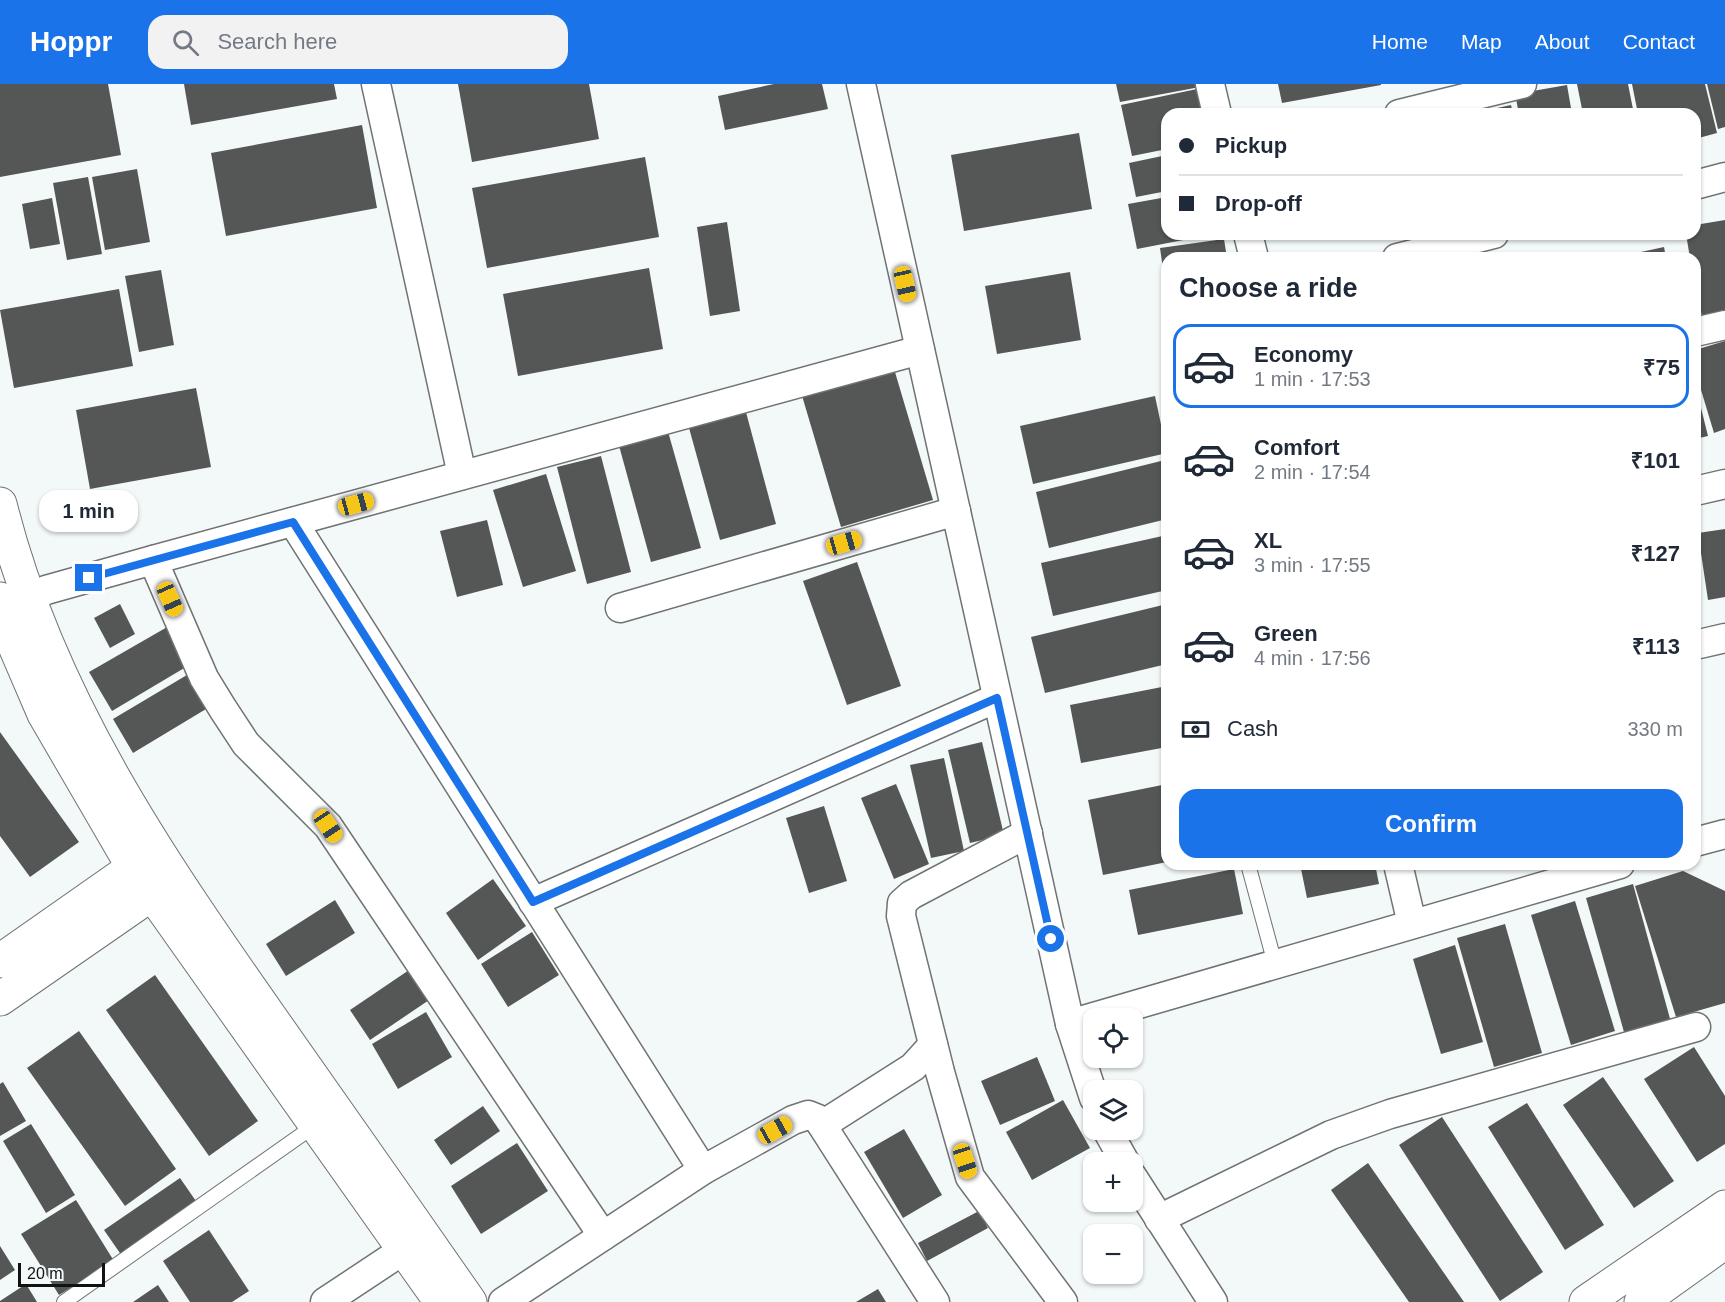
<!DOCTYPE html>
<html lang="en">
<head>
<meta charset="utf-8">
<style>
  :root { --surface:#fff; --page:#f2f2f3; --text:#1f2937; --muted:#747a83; --line:#e0e1e3; --accent:#1a73e8 }
  body { margin:0; font-family:Helvetica,sans-serif; background:var(--page); color:var(--text); height:100vh; display:flex; flex-direction:column; font-size:22px; white-space:nowrap }
  * { box-sizing:border-box; margin:0 }
  p { font-size:20px; color:var(--muted) }
  .icon { flex:none; width:33px; height:33px; fill:none; stroke:currentColor; stroke-width:2; stroke-linecap:round; stroke-linejoin:round }
  .map { position:relative; flex:1; overflow:hidden }
  .drawer { position:absolute; left:1161px; top:168px; width:540px; height:618px; display:flex; flex-direction:column; background:var(--surface); border-radius:18px; box-shadow:0 2px 4px #0004 }
  .drawer>* { flex:none }
  .top-card { position:absolute; left:1161px; top:24px; width:540px; height:132px; border-radius:18px; box-shadow:0 2px 4px #0004; display:grid; align-content:center; height:132px; padding:0 18px; background:var(--surface) }
  .controls { position:absolute; left:1083px; top:924px; display:grid; gap:12px }
  .controls a { display:grid; place-items:center; width:60px; height:60px; border-radius:12px; background:var(--surface); box-shadow:0 2px 4px #0004; font-size:30px }
  .scale { position:absolute; left:18px; bottom:15px; width:87px; box-sizing:border-box; padding-left:6px; border:3px solid #111212; border-top:0; font-size:16px; line-height:21px; white-space:nowrap; color:#111212; -webkit-text-stroke:4px #f3f8f8; paint-order:stroke }
  .end { position:absolute; width:27px; height:27px; margin:-14px; border:8px solid #1a73e8; background:#fff; box-shadow:0 0 0 3px #fff }
  .from { border-radius:50% }
  .bubble { position:absolute; height:42px; border-radius:18px; background:var(--surface); box-shadow:0 2px 4px #0004; font-size:20px; font-weight:600; line-height:42px; text-align:center }
  .car { position:absolute; width:18px; height:36px; margin:-18px -9px; border-radius:8px; box-shadow:0 0 4px 2px #0007; background:linear-gradient(#f5c518 24%,#345 0 40%,#f5c518 0 76%,#345 0 86%,#f5c518 0) }
  .top-card b { display:flex; align-items:center; gap:21px; height:57px; font-size:22px }
  .top-card b+b { border-top:2px solid var(--line) }
  .top-card i { width:15px; height:15px; background:var(--text) }
  ul { padding:0; list-style:none }
  li { display:flex; align-items:center; gap:18px; height:84px; margin:0 12px 9px; padding:0 6px; border:3px solid transparent; border-radius:18px }
  li div { flex:1 }
  li b { display:block; font-size:22px }
  li em { font-style:normal; font-weight:600 }
  li.on { border-color:var(--accent) }
  li>.icon { width:54px; height:54px; stroke-width:1.5 }
  h2 { padding:0 18px; font-size:27px; line-height:72px }
  .pay { display:flex; align-items:center; gap:15px; height:66px; padding:0 18px; font-size:22px }
  .pay p { margin-inline-start:auto }
  .primary-button { display:flex; gap:12px; margin-top:auto; padding:12px 18px }
  .primary-button a { flex:1; height:69px; border-radius:18px; background:var(--accent); color:#fff; font-size:24px; font-weight:600; line-height:69px; text-align:center }
  header { display:flex; align-items:center; gap:36px; box-sizing:border-box; height:84px; padding:0 30px; background:var(--accent); color:#fff }
  header strong { font-size:28px }
  nav { display:flex; gap:33px; margin-inline-start:auto; font-size:21px }
  .search { width:420px; height:54px; background:var(--page); display:flex; align-items:center; gap:15px; box-sizing:border-box; padding:0 21px; border-radius:18px; color:var(--muted); font-size:22px }
  .map>svg:first-child { display:block }
  .building { fill:#545756 }
  .lines { fill:none; stroke-linecap:round; stroke-linejoin:round }
  .lane-casing { stroke:#6f7373; stroke-width:16 }
  .street-casing { stroke:#6f7373; stroke-width:31 }
  .secondary-casing { stroke:#6f7373; stroke-width:35 }
  .lane { stroke:#fff; stroke-width:14 }
  .street { stroke:#fff; stroke-width:28 }
  .secondary { stroke:#fff; stroke-width:33 }
  .route { stroke:#1a73e8; stroke-width:8 }
</style>
</head>
<body>
<header>
<strong>Hoppr</strong>
<div class="search"><svg class="icon" aria-label="search" viewBox="0 0 24 24"><circle cx="10" cy="10" r="6"/><path d="M15 15l6 6"/></svg>Search here</div>
<nav><a>Home</a><a>Map</a><a>About</a><a>Contact</a></nav>
</header>
<div class="map">
<svg width="1725" height="1218" viewBox="0 0 1725 1218">
  <rect width="100%" height="100%" fill="#f3f8f8"/>
  <g class="building">
    <path d="M0,0H108L121,71L0,93Z"/>
    <path d="M184,0H334L337,15L191,41Z"/>
    <path d="M458,0H589L599,55L472,78Z"/>
    <path d="M774,0H822L828,25L725,46L718,12Z"/>
    <path d="M1116,0H1200V3L1120,18Z"/>
    <path d="M1278,0H1381V1L1282,19Z"/>
    <path d="M1577,0H1628L1634,30H1583Z"/>
    <path d="M1632,0H1705L1717,49L1695,55V30H1638Z"/>
    <path d="M1707,0H1725V43L1718,45Z"/>
    <path d="M1567,1L1572,30H1519L1515,10Z"/>
    <path d="M1197,5L1202,30H1167V65L1132,72L1121,21Z"/>
    <path d="M1511,21L1513,30H1474V29Z"/>
    <path d="M362,41L377,124L226,152L211,69Z"/>
    <path d="M1079,49L1092,125L964,147L951,71Z"/>
    <path d="M1167,71V107L1136,113L1129,79Z"/>
    <path d="M645,73L659,153L487,184L472,104Z"/>
    <path d="M137,85L150,158L105,166L92,93Z"/>
    <path d="M88,93L102,170L67,176L53,99Z"/>
    <path d="M1167,113V150L1209,151L1137,165L1128,120Z"/>
    <path d="M52,114L60,160L30,165L22,120Z"/>
    <path d="M1725,136V229L1702,233L1695,197V174H1690L1686,150H1695V141Z"/>
    <path d="M727,138L740,227L710,232L697,143Z"/>
    <path d="M1224,155L1227,174H1167L1166,206L1160,164Z"/>
    <path d="M1664,163L1666,174H1618V173Z"/>
    <path d="M649,184L663,265L518,292L503,210Z"/>
    <path d="M161,186L174,261L139,268L125,192Z"/>
    <path d="M1070,188L1081,256L997,270L985,202Z"/>
    <path d="M119,205L133,282L14,304L0,226Z"/>
    <path d="M1725,257V345L1714,349L1695,286V266Z"/>
    <path d="M892,278L933,416L841,443L800,305Z"/>
    <path d="M1695,300L1708,352L1695,355Z"/>
    <path d="M196,304L211,383L90,405L76,326Z"/>
    <path d="M1155,312L1167,369L1033,400L1020,342Z"/>
    <path d="M743,317L776,440L720,456L686,333Z"/>
    <path d="M667,344L701,464L651,478L618,358Z"/>
    <path d="M601,372L631,488L587,500L557,383Z"/>
    <path d="M1165,376L1167,435L1049,464L1036,408Z"/>
    <path d="M546,390L576,487L523,503L493,406Z"/>
    <path d="M487,436L503,501L457,513L440,447Z"/>
    <path d="M1725,445V513L1708,516L1698,449Z"/>
    <path d="M1167,451V506L1053,532L1041,479Z"/>
    <path d="M857,478L901,602L847,621L803,497Z"/>
    <path d="M120,520L135,550L110,564L94,534Z"/>
    <path d="M1167,520V580L1045,609L1031,553Z"/>
    <path d="M169,542L191,580L112,627L89,588Z"/>
    <path d="M197,585L216,619L133,669L113,635Z"/>
    <path d="M1167,602V663L1081,679L1070,621Z"/>
    <path d="M0,648L79,758L30,793L0,752Z"/>
    <path d="M982,658L1004,751L970,759L948,666Z"/>
    <path d="M944,674L964,767L931,774L910,681Z"/>
    <path d="M896,700L929,780L894,795L861,714Z"/>
    <path d="M1167,700V778L1103,791L1088,716Z"/>
    <path d="M824,722L847,797L809,809L786,734Z"/>
    <path d="M1300,780H1375L1379,800L1307,814Z"/>
    <path d="M1234,785L1243,830L1138,851L1129,806Z"/>
    <path d="M1683,787L1725,807V919L1676,933L1635,802Z"/>
    <path d="M493,795L526,842L478,876L446,829Z"/>
    <path d="M1633,800L1672,942L1626,955L1586,814Z"/>
    <path d="M335,816L355,849L286,892L266,860Z"/>
    <path d="M1575,817L1615,947L1571,961L1531,831Z"/>
    <path d="M1505,840L1542,969L1494,983L1457,854Z"/>
    <path d="M532,848L559,891L508,923L481,880Z"/>
    <path d="M1455,861L1483,958L1441,970L1413,875Z"/>
    <path d="M415,882L435,912L370,956L350,926Z"/>
    <path d="M155,891L258,1037L209,1072L106,926Z"/>
    <path d="M426,928L452,973L398,1005L372,960Z"/>
    <path d="M79,947L176,1085L125,1122L27,984Z"/>
    <path d="M1694,963L1725,1012V1060L1697,1078L1644,995Z"/>
    <path d="M1037,973L1055,1017L1000,1041L981,997Z"/>
    <path d="M1603,993L1674,1097L1634,1124L1563,1021Z"/>
    <path d="M3,998L26,1037L0,1052V1000Z"/>
    <path d="M1063,1016L1090,1064L1032,1096L1006,1048Z"/>
    <path d="M1527,1019L1604,1141L1565,1166L1488,1043Z"/>
    <path d="M483,1022L500,1047L451,1081L434,1056Z"/>
    <path d="M1442,1033L1543,1188L1500,1217L1399,1061Z"/>
    <path d="M31,1040L75,1111L46,1129L3,1057Z"/>
    <path d="M904,1045L942,1111L903,1134L864,1068Z"/>
    <path d="M517,1059L548,1107L481,1150L451,1102Z"/>
    <path d="M1368,1079L1464,1218H1409L1331,1106Z"/>
    <path d="M180,1094L198,1120L122,1172L104,1146Z"/>
    <path d="M76,1116L114,1177L59,1211L21,1150Z"/>
    <path d="M979,1127L988,1144L927,1177L918,1159Z"/>
    <path d="M209,1146L249,1207L232,1218H190L163,1177Z"/>
    <path d="M0,1162L15,1186L0,1196Z"/>
    <path d="M26,1200L37,1218H0V1217Z"/>
    <path d="M158,1201L169,1218H133Z"/>
    <path d="M878,1205L886,1218H856Z"/>
  </g>
  <g class="lines">
    <defs>
      <g id="lane">
        <path d="M1248,780L1275,880"/>
        <path d="M64,1218L314,1042"/>
      </g>
      <g id="street">
        <path d="M376,0L462,391"/>
        <path d="M861,0L1070,940L1094,1014"/>
        <path d="M1210,0L1217,30"/>
        <path d="M1399,30L1522,0"/>
        <path d="M1695,101L1725,93"/>
        <path d="M1248,150L1254,174"/>
        <path d="M1397,174L1494,150"/>
        <path d="M1695,248L1725,241"/>
        <path d="M1695,407L1725,400"/>
        <path d="M293,438L703,1086"/>
        <path d="M153,476L204,594L223,625L246,660L328,742L603,1152"/>
        <path d="M620,524L956,427"/>
        <path d="M12,526L46,506L153,476L920,266"/>
        <path d="M1695,561L1725,554"/>
        <path d="M1028,749L911,811L902,819L901,832L940,988L970,1093L1063,1218"/>
        <path d="M1695,758L1725,750"/>
        <path d="M1398,780L1412,840"/>
        <path d="M533,818L997,614"/>
        <path d="M1070,940L1620,780"/>
        <path d="M822,1041L913,983L933,961"/>
        <path d="M1107,1046L1125,1078"/>
        <path d="M1132,1092L1213,1218"/>
        <path d="M1159,1135L1331,1051L1390,1030L1696,943"/>
        <path d="M325,1218L423,1153"/>
        <path d="M503,1218L703,1086L793,1036L808,1031L818,1035L935,1218"/>
      </g>
      <g id="secondary">
        <path d="M0,420C48,613 158,773 271,934C338,1029 404,1123 470,1218"/>
        <path d="M0,515L16,565L44,630L133,783L441,1218"/>
        <path d="M0,877L151,771"/>
        <path d="M0,915L169,798"/>
        <path d="M1586,1218L1725,1123"/>
        <path d="M1641,1218L1725,1158"/>
      </g>
    </defs>
    <use href="#lane" class="lane-casing"/>
    <use href="#street" class="street-casing"/>
    <use href="#secondary" class="secondary-casing"/>
    <use href="#lane" class="lane"/>
    <use href="#street" class="street"/>
    <use href="#secondary" class="secondary"/>
  </g>
  <g class="lines">
    <path class="route" d="M89,494L293,438L533,818L997,614L1051,855"/>
  </g>
</svg>
<div class="controls">
<a><svg class="icon" aria-label="locate" viewBox="0 0 24 24"><circle cx="12" cy="12" r="6"/><path d="M12 2v4M12 18v4M2 12h4M18 12h4"/></svg></a>
<a><svg class="icon" aria-label="layers" viewBox="0 0 24 24"><path d="M12 4l9 5-9 5-9-5zM3 14l9 5 9-5"/></svg></a>
<a>+</a>
<a>−</a>
</div>
<div class="scale">20 m</div>
<i class="end from" style="left:1051px;top:855px"></i>
<i class="end" style="left:89px;top:494px"></i>
<div class="bubble" style="left:39px;top:406px;width:99px">1 min</div>
<i class="car" style="left:905px;top:200px;rotate:167deg"></i>
<i class="car" style="left:356px;top:420px;rotate:75deg"></i>
<i class="car" style="left:844px;top:459px;rotate:74deg"></i>
<i class="car" style="left:170px;top:515px;rotate:156deg"></i>
<i class="car" style="left:328px;top:742px;rotate:146deg"></i>
<i class="car" style="left:775px;top:1046px;rotate:61deg"></i>
<i class="car" style="left:965px;top:1077px;rotate:162deg"></i>
<div class="top-card">
<b><i class="from"></i>Pickup</b>
<b><i></i>Drop-off</b>
</div>
<section class="drawer">
<h2>Choose a ride</h2>
<ul>
<li class="on"><svg class="icon" aria-label="car" viewBox="0 0 24 24"><path d="M5 17H2v-5l4-1 3-4h7l3 4 3 1v5h-3M9 17h6M6 11h13"/><circle cx="7" cy="17" r="2"/><circle cx="17" cy="17" r="2"/></svg><div><b>Economy</b><p>1 min · 17:53</p></div><em>₹75</em></li>
<li><svg class="icon" aria-label="car" viewBox="0 0 24 24"><path d="M5 17H2v-5l4-1 3-4h7l3 4 3 1v5h-3M9 17h6M6 11h13"/><circle cx="7" cy="17" r="2"/><circle cx="17" cy="17" r="2"/></svg><div><b>Comfort</b><p>2 min · 17:54</p></div><em>₹101</em></li>
<li><svg class="icon" aria-label="car" viewBox="0 0 24 24"><path d="M5 17H2v-5l4-1 3-4h7l3 4 3 1v5h-3M9 17h6M6 11h13"/><circle cx="7" cy="17" r="2"/><circle cx="17" cy="17" r="2"/></svg><div><b>XL</b><p>3 min · 17:55</p></div><em>₹127</em></li>
<li><svg class="icon" aria-label="car" viewBox="0 0 24 24"><path d="M5 17H2v-5l4-1 3-4h7l3 4 3 1v5h-3M9 17h6M6 11h13"/><circle cx="7" cy="17" r="2"/><circle cx="17" cy="17" r="2"/></svg><div><b>Green</b><p>4 min · 17:56</p></div><em>₹113</em></li>
</ul>
<div class="pay"><svg class="icon" aria-label="cash" viewBox="0 0 24 24"><path d="M3 7h18v10H3z"/><circle cx="12" cy="12" r="2"/></svg>Cash<p>330 m</p></div>
<div class="primary-button"><a>Confirm</a></div>
</section>
</div>
</body>
</html>
